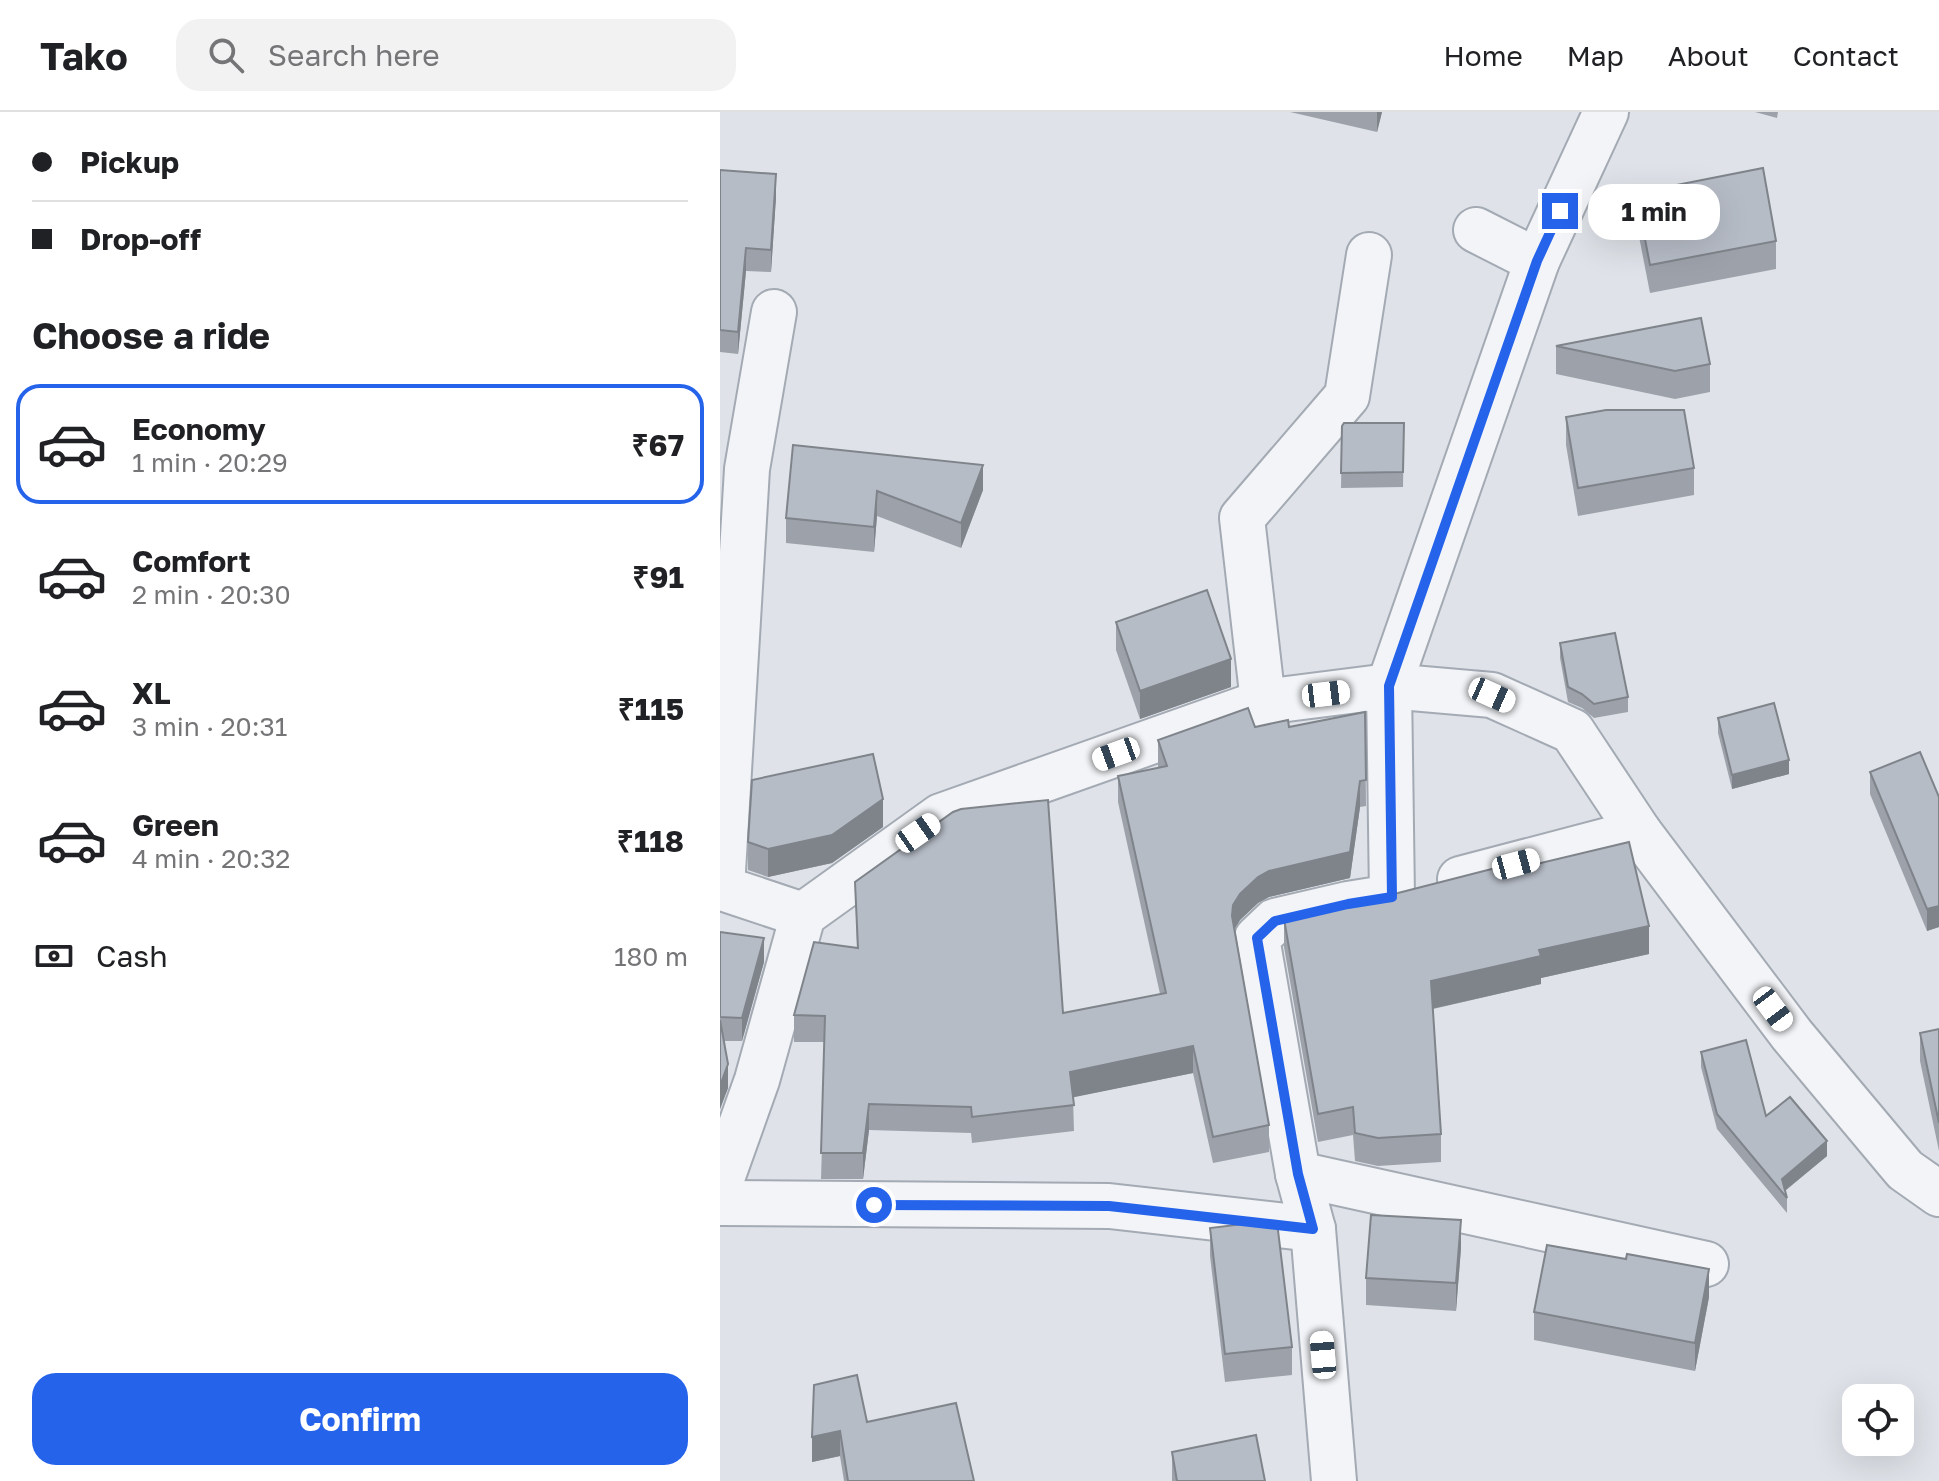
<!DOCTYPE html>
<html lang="en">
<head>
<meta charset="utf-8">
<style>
  :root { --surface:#fff; --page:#f2f2f2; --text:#202124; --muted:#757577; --line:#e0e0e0; --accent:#2563eb }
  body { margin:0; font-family:"Golos Text",sans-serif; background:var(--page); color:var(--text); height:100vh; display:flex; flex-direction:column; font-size:30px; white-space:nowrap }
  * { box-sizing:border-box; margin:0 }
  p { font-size:26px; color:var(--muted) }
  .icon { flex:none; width:44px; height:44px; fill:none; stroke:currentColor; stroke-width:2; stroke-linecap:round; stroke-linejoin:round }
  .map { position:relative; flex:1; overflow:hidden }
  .side { display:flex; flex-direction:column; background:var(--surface); width:720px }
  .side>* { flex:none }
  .hud { display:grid; align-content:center; height:176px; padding:0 32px; background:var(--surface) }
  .buttons { position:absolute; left:1122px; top:1272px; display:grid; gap:16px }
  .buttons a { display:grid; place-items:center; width:72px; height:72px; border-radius:16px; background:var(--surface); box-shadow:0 8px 32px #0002; font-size:40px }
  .end { position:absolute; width:36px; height:36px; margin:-18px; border:10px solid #2563eb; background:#fff; box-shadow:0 0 0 4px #fff }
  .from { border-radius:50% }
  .bubble { position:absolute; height:56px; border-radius:24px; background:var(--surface); box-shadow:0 8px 32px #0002; font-size:26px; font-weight:700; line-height:56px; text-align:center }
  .car { position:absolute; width:24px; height:48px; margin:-24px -12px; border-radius:10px; box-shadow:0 0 6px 2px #0007; background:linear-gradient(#fff 24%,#345 0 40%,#fff 0 76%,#345 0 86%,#fff 0) }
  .hud b { display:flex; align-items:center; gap:28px; height:76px; font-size:30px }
  .hud b+b { border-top:2px solid var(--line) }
  .hud i { width:20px; height:20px; background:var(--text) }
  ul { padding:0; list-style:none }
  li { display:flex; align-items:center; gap:24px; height:120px; margin:0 16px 12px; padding:0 16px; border:4px solid transparent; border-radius:24px }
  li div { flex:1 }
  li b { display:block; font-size:30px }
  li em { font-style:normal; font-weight:700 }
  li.on { border-color:var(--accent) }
  li>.icon { width:72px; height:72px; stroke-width:1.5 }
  h2 { padding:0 32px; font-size:36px; line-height:96px }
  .pay { display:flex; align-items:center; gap:20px; height:88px; padding:0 32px; font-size:30px }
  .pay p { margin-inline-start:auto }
  .cta { display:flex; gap:16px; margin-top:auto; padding:16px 32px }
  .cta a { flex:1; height:92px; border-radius:24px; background:var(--accent); color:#fff; font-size:32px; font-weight:700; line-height:92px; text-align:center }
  header { display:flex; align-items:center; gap:48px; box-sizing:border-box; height:112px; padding:0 40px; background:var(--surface); border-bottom:2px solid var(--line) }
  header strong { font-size:38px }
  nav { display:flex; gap:44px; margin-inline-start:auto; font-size:28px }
  .search { width:560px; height:72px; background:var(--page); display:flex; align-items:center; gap:20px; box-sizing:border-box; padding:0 28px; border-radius:24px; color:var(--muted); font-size:30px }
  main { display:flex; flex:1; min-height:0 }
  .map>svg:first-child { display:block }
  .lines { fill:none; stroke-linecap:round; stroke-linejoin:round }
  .minor-casing { stroke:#a4aab3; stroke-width:48 }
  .minor { stroke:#f2f4f7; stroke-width:44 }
  .wall { fill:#9da2aa }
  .shaded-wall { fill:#7f848b }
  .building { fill:#b6bcc6; stroke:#7f848b; stroke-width:2 }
  .route { stroke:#2563eb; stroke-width:10 }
</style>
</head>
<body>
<header>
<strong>Tako</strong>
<div class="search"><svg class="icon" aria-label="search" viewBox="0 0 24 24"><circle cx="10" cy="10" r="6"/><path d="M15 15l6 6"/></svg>Search here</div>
<nav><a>Home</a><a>Map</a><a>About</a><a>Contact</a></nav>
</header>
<main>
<section class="side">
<div class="hud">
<b><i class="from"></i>Pickup</b>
<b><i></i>Drop-off</b>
</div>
<h2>Choose a ride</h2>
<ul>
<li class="on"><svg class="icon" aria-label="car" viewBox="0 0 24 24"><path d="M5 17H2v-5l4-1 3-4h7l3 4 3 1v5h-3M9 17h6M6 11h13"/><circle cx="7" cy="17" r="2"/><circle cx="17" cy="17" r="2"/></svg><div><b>Economy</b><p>1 min · 20:29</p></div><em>₹67</em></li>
<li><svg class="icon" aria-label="car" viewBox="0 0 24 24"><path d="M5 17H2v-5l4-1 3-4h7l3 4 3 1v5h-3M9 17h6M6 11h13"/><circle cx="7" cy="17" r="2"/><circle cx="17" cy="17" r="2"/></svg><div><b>Comfort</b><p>2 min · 20:30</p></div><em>₹91</em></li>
<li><svg class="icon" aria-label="car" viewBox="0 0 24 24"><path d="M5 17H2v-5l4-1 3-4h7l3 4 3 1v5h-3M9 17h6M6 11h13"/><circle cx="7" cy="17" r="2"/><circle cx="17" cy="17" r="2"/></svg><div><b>XL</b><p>3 min · 20:31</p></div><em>₹115</em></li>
<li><svg class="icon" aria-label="car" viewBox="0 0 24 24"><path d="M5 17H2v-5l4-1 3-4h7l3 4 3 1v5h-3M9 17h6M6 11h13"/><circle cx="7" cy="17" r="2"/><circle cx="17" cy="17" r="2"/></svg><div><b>Green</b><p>4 min · 20:32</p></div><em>₹118</em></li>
</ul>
<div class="pay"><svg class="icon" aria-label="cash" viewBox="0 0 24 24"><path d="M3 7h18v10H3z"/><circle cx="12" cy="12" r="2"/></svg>Cash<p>180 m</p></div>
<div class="cta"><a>Confirm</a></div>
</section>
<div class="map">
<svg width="1219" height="1369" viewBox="0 0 1219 1369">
  <rect width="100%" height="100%" fill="#dfe3e9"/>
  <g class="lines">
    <defs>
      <g id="minor">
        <path d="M756,118L817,149"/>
        <path d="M54,200L27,357L2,776L83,803"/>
        <path d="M543,590L522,406L627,284L649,143"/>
        <path d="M740,767L919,720"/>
        <path d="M578,1062L986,1152"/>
        <path d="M0,1072L37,968L83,803L221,704L543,590L669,574L772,583L852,619L919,720L1072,923L1185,1058L1219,1082"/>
        <path d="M0,1091L389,1094L593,1117"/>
        <path d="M614,1369L593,1117L578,1062L537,826L555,809L628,792L672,785L669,574L817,149L886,0"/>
      </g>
    </defs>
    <use href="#minor" class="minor-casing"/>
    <use href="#minor" class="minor"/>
  </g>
  <g class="wall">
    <path d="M570,0H662L657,20Z"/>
    <path d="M1035,0H1058L1057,6Z"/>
    <path d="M0,58L56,85L51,160L26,159L18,242L0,240Z"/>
    <path d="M916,81L1056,129V157L930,181L916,109Z"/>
    <path d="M836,234L990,252V280L955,287L836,262Z"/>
    <path d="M846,305L974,356V383L858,404L846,333Z"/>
    <path d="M684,311L683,375L621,376L622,314Z"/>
    <path d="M73,333L263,378L241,436L157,404L154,440L66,431V406Z"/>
    <path d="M396,510L511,575L420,607L396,538Z"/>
    <path d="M840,531L908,585V600L874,606L862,596L848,590L840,546Z"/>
    <path d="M645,600L646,694L640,695L630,766L549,785L538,791L520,808L515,817L549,1013V1040L493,1051L473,961L353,985L354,1019L252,1031L251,1021L149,1018L143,1067H101L105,930H74V903L137,836L135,770L343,901L440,882L398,690V664L438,656V628L535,615H569Z"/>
    <path d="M998,606L1069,662L1012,677L998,621Z"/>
    <path d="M1150,660L1219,685V815L1207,819L1150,682Z"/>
    <path d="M163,715L112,751L48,765L28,758V730Z"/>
    <path d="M800,756L929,842L821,866V872L713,897L721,1022V1050L658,1054L635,1049L633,1023L598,1030L564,835V807L678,781Z"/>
    <path d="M0,820L44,850L22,929H4L8,976L0,997Z"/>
    <path d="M1219,917V1039L1200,949V921Z"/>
    <path d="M981,940L1046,1004L1107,1044L1065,1079L1067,1086V1101L997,1017L981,955Z"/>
    <path d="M490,1116L572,1235V1263L505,1270L490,1144Z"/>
    <path d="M741,1136L736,1199L646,1193V1166Z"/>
    <path d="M989,1185L975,1259L814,1228V1200Z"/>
    <path d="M147,1310L254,1369H124L120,1344L92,1350V1325Z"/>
    <path d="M452,1340L545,1369H452Z"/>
  </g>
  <g class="shaded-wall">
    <path d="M657,0H662L657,20Z"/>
    <path d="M56,62V85L51,160V138Z"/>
    <path d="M26,136V159L18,242V220Z"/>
    <path d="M263,353V378L241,436V411Z"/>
    <path d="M157,379V404L154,440V415Z"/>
    <path d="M511,547V575L420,607V579Z"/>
    <path d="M1069,648V662L1012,677V663Z"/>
    <path d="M640,669V695L630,766L549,785L538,791L520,808L513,819L512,830L513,793L520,782Z"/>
    <path d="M163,687V715L112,751L48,765V737Z"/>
    <path d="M1219,794V815L1207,819V797Z"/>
    <path d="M929,814V842L821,866V872L711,897V869L819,838Z"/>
    <path d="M44,826V850L22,929V906Z"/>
    <path d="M473,934V961L350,986V960Z"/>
    <path d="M8,952V976L0,997V974Z"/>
    <path d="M149,992V1018L143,1067V1041Z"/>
    <path d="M1107,1029V1044L1062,1081V1067Z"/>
    <path d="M741,1108V1136L736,1199V1171Z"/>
    <path d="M989,1157V1185L975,1259V1231Z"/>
    <path d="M120,1319V1344L92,1350V1325Z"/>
  </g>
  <g class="building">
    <path d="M1043,56L1056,129L930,153L916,81Z"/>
    <path d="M0,58L56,62L51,138L26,136L18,220L0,218Z"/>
    <path d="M981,206L990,252L955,259L836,234Z"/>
    <path d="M886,298H964L974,356L858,376L846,305Z"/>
    <path d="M624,311H684L683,360L621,361L622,314Z"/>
    <path d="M73,333L263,353L241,411L157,379L154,415L66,406Z"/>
    <path d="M487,478L511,547L420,579L396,510Z"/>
    <path d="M895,521L908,585L874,592L862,582L848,575L840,531Z"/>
    <path d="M1054,591L1069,648L1012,663L998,606Z"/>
    <path d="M528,596L535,615L568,608L569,615L645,600L646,668L640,669L630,740L549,759L538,765L520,782L513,793L512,804L549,1013L493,1025L473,934L350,960L354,993L252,1005L251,995L149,992L143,1041H101L105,904L74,903L94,830L138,836L135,770L233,700L241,697L328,688L343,901L446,881L398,664L447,654L438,628Z"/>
    <path d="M1200,640L1219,685V794L1207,797L1150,660Z"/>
    <path d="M153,642L163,687L112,723L48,737L28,730L32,668Z"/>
    <path d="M909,730L929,814L819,838L821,844L711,869L721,1022L658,1026L635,1021L633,995L598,1002L564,807L567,804L633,789L678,781L799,750L800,756Z"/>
    <path d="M0,820L44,826L22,906L0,905Z"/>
    <path d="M0,908L8,952L0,974Z"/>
    <path d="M1219,917V1011L1200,921Z"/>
    <path d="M1026,928L1046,1004L1070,985L1107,1029L1062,1067L1067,1086L997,1002L981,940Z"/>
    <path d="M651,1103L741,1108L736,1171L646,1166Z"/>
    <path d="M548,1109L557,1110L572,1235L505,1242L490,1116Z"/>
    <path d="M827,1133L906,1147L907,1142L989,1157L975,1231L814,1200Z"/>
    <path d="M137,1263L147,1310L236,1291L254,1369H128L120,1319L92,1325L94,1273Z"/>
    <path d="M536,1323L545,1369H457L452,1340Z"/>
  </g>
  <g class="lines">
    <path class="route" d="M154,1093L389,1094L593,1117L578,1062L537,826L555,809L628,792L672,785L669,574L817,149L840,99"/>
  </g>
</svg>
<div class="buttons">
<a><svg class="icon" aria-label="locate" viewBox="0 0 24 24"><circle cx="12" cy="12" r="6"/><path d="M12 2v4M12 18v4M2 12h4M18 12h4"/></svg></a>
</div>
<i class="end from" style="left:154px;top:1093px"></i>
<i class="end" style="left:840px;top:99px"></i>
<div class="bubble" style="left:868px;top:72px;width:132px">1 min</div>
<i class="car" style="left:606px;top:582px;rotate:83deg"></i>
<i class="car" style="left:772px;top:583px;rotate:114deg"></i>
<i class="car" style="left:396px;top:642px;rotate:250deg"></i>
<i class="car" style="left:198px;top:721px;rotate:55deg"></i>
<i class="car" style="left:796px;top:752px;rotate:75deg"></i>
<i class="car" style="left:1053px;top:897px;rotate:143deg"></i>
<i class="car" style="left:603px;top:1243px;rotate:355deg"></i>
</div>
</main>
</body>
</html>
